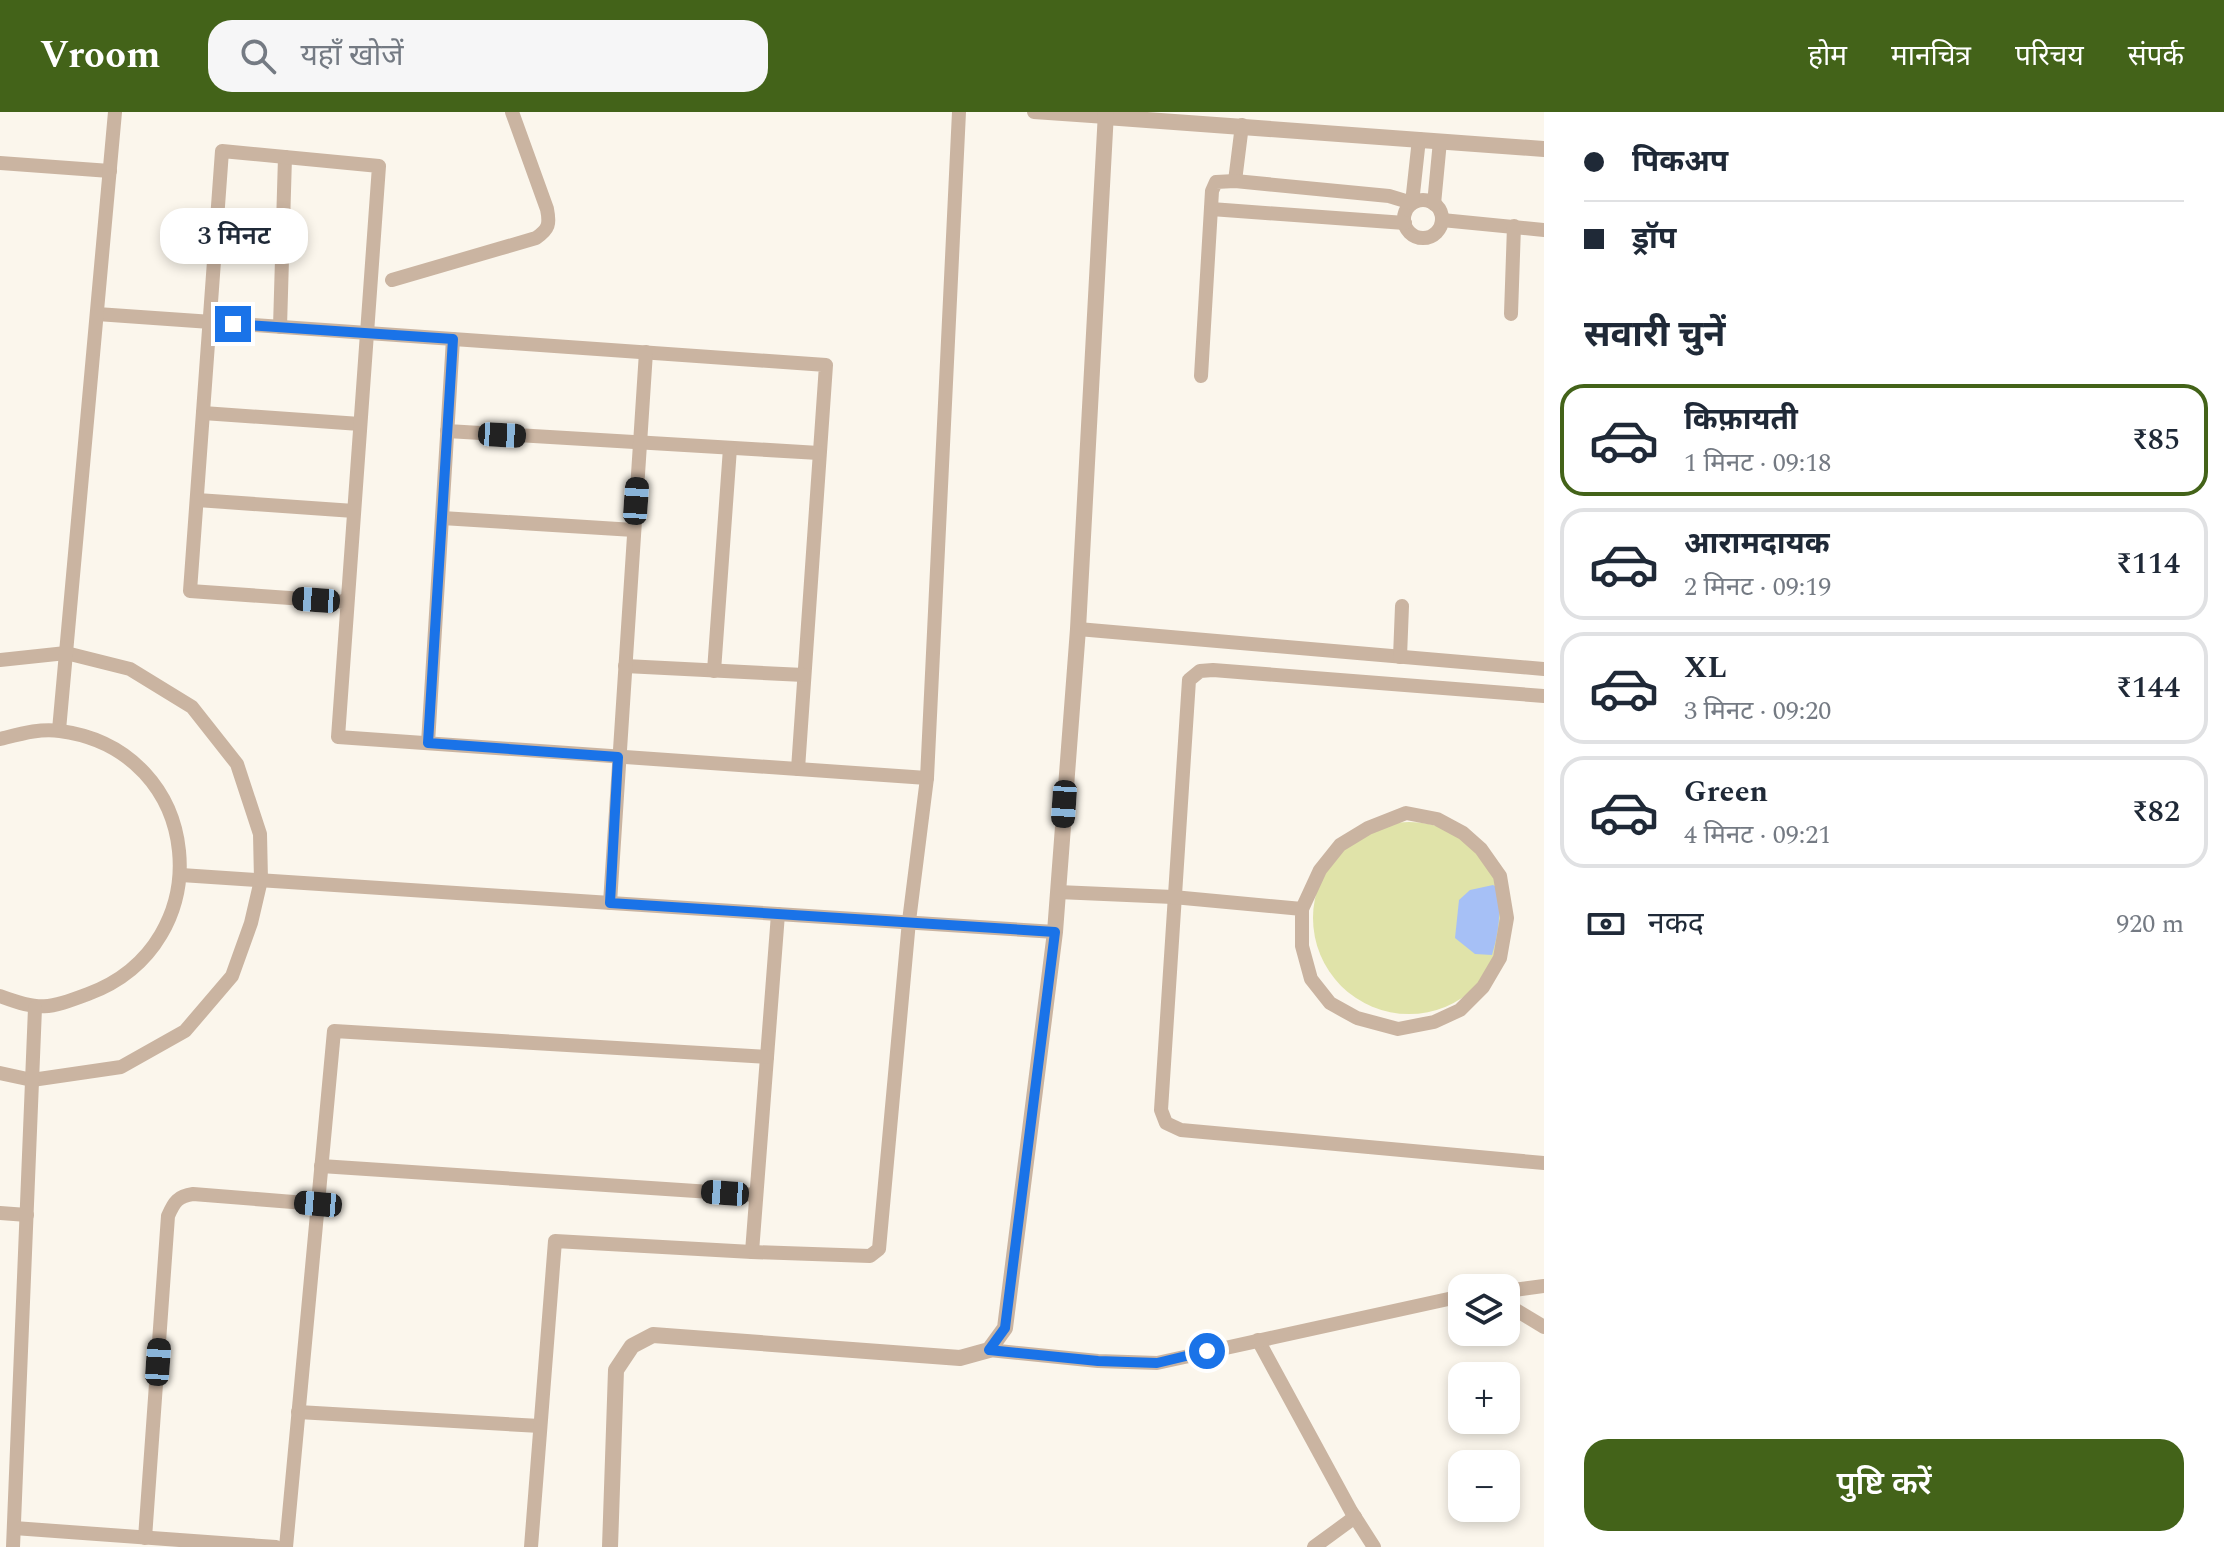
<!DOCTYPE html>
<html lang="hi">
<head>
<meta charset="utf-8">
<style>
  :root { --surface:#fff; --page:#f6f6f7; --text:#1f2937; --muted:#747a83; --line:#e0e1e3; --accent:#436319 }
  body { margin:0; font-family:Spectral,"Noto Sans Devanagari",serif; background:var(--page); color:var(--text); height:100vh; display:flex; flex-direction:column; font-size:30px; white-space:nowrap }
  * { box-sizing:border-box; margin:0 }
  p { font-size:26px; color:var(--muted) }
  .icon { flex:none; width:44px; height:44px; fill:none; stroke:currentColor; stroke-width:2; stroke-linecap:round; stroke-linejoin:round }
  .map { position:relative; flex:1; overflow:hidden }
  .drawer { display:flex; flex-direction:column; background:var(--surface); width:680px }
  .drawer>* { flex:none }
  .top-card { display:grid; align-content:center; height:176px; padding:0 40px; background:var(--surface) }
  .tools { position:absolute; left:1448px; top:1162px; display:grid; gap:16px }
  .tools a { display:grid; place-items:center; width:72px; height:72px; border-radius:16px; background:var(--surface); box-shadow:0 4px 12px #0003; font-size:40px }
  .end { position:absolute; width:36px; height:36px; margin:-18px; border:10px solid #1a73e8; background:#fff; box-shadow:0 0 0 4px #fff }
  .from { border-radius:50% }
  .bubble { position:absolute; height:56px; border-radius:24px; background:var(--surface); box-shadow:0 4px 12px #0003; font-size:26px; font-weight:600; line-height:56px; text-align:center }
  .car { position:absolute; width:24px; height:48px; margin:-24px -12px; border-radius:10px; box-shadow:0 0 6px 2px #0007; background:linear-gradient(#222 24%,#8ab4d8 0 40%,#222 0 76%,#8ab4d8 0 86%,#222 0) }
  .top-card b { display:flex; align-items:center; gap:28px; height:76px; font-size:30px }
  .top-card b+b { border-top:2px solid var(--line) }
  .top-card i { width:20px; height:20px; background:var(--text) }
  ul { padding:0; list-style:none }
  li { display:flex; align-items:center; gap:24px; height:112px; margin:0 16px 12px; padding:0 24px; border:4px solid var(--line); border-radius:24px }
  li div { flex:1 }
  li b { display:block; font-size:30px }
  li em { font-style:normal; font-weight:600 }
  li.active { border-color:var(--accent) }
  li>.icon { width:72px; height:72px; stroke-width:1.5 }
  h2 { padding:0 40px; font-size:36px; line-height:96px }
  .pay { display:flex; align-items:center; gap:20px; height:88px; padding:0 40px; font-size:30px }
  .pay p { margin-inline-start:auto }
  .primary-button { display:flex; gap:16px; margin-top:auto; padding:16px 40px }
  .primary-button a { flex:1; height:92px; border-radius:24px; background:var(--accent); color:#fff; font-size:32px; font-weight:600; line-height:92px; text-align:center }
  header { display:flex; align-items:center; gap:48px; box-sizing:border-box; height:112px; padding:0 40px; background:var(--accent); color:#fff }
  header strong { font-size:38px }
  nav { display:flex; gap:44px; margin-inline-start:auto; font-size:28px }
  .search { width:560px; height:72px; background:var(--page); display:flex; align-items:center; gap:20px; box-sizing:border-box; padding:0 28px; border-radius:24px; color:var(--muted); font-size:30px }
  main { display:flex; flex:1; min-height:0 }
  .map>svg:first-child { display:block }
  .green { fill:#e0e3a9 }
  .water { fill:#a6c0f6 }
  .lines { fill:none; stroke-linecap:round; stroke-linejoin:round }
  .minor { stroke:#cab4a1; stroke-width:14 }
  .tertiary { stroke:#cab4a1; stroke-width:16 }
  .route { stroke:#1a73e8; stroke-width:10 }
</style>
</head>
<body>
<header>
<strong>Vroom</strong>
<div class="search"><svg class="icon" aria-label="search" viewBox="0 0 24 24"><circle cx="10" cy="10" r="6"/><path d="M15 15l6 6"/></svg>यहाँ खोजें</div>
<nav><a>होम</a><a>मानचित्र</a><a>परिचय</a><a>संपर्क</a></nav>
</header>
<main>
<div class="map">
<svg width="1544" height="1435" viewBox="0 0 1544 1435">
  <rect width="100%" height="100%" fill="#fbf6ec"/>
  <circle class="green" cx="1409" cy="806" r="96"/>
  <path class="water" d="M1493,773L1498,776C1501,801 1499,819 1492,843L1475,842L1455,826L1459,788L1470,778Z"/>
  <g class="lines">
    <g class="minor">
      <path d="M1034,0L1106,5"/>
      <path d="M0,51L110,59"/>
      <path d="M1235,69L1242,13"/>
      <circle cx="1423" cy="107" r="19"/>
      <path d="M1434,92L1440,29"/>
      <path d="M1211,97L1405,111"/>
      <path d="M1442,108L1544,118"/>
      <path d="M392,168L536,126C549,117 550,112 547,97L512,0"/>
      <path d="M97,202L826,253L798,657"/>
      <path d="M1511,202L1514,114"/>
      <path d="M280,215L285,45"/>
      <path d="M1201,264L1212,79L1216,70L1235,69L1389,84L1412,91L1419,27"/>
      <path d="M203,301L360,312"/>
      <path d="M447,319L819,341"/>
      <path d="M197,388L354,399"/>
      <path d="M442,406L634,418"/>
      <path d="M347,490L190,479L222,39L379,54L338,625L927,666"/>
      <path d="M1078,517L1544,557"/>
      <path d="M1400,545L1402,494"/>
      <path d="M0,548L66,541L130,557L192,595L237,652L260,722L261,768L251,811L232,864L185,919L121,955L32,968L0,961"/>
      <path d="M625,554L804,563"/>
      <path d="M714,559L730,336"/>
      <path d="M1544,584L1213,558L1200,559L1189,568L1161,998L1166,1011L1181,1018L1544,1051"/>
      <path d="M59,618L115,0"/>
      <path d="M0,627C20,622 40,616 60,619C205,638 223,832 88,882C48,897 40,899 0,884"/>
      <path d="M428,631L453,227"/>
      <path d="M181,763L1055,820"/>
      <path d="M1058,780L1173,785L1302,797V834L1311,867L1330,891L1357,906L1398,917L1434,910L1460,898L1483,875L1500,846L1507,806L1500,764L1481,737L1463,721L1437,707L1406,701L1368,716L1340,733L1320,758L1302,797"/>
      <path d="M610,791L646,240"/>
      <path d="M321,1054L756,1083"/>
      <path d="M0,1101L27,1103"/>
      <path d="M752,1140L778,802"/>
      <path d="M1506,1179L1544,1174"/>
      <path d="M1506,1192L1544,1215"/>
      <path d="M1258,1228L1351,1399L1374,1435"/>
      <path d="M989,1238L1098,1249L1157,1251L1462,1184"/>
      <path d="M298,1300L540,1314"/>
      <path d="M14,1416L276,1435"/>
      <path d="M145,1426L168,1104C174,1090 178,1084 193,1082L318,1092"/>
      <path d="M13,1435L35,896"/>
      <path d="M286,1435L334,919L767,945"/>
      <path d="M531,1435L555,1129L752,1140L870,1144L879,1137L909,809L927,666L959,0"/>
      <path d="M1314,1435L1355,1405"/>
    </g>
    <g class="tertiary">
      <path d="M1106,5L1544,37"/>
      <path d="M610,1435L616,1258L632,1234L653,1223L960,1246L989,1238L1005,1216L1055,820L1078,517L1106,0"/>
    </g>
  </g>
  <g class="lines">
    <path class="route" d="M233,212L453,227L428,631L618,645L610,791L1055,820L1005,1216L989,1238L1098,1249L1157,1251L1207,1239"/>
  </g>
</svg>
<div class="tools">
<a><svg class="icon" aria-label="layers" viewBox="0 0 24 24"><path d="M12 4l9 5-9 5-9-5zM3 14l9 5 9-5"/></svg></a>
<a>+</a>
<a>−</a>
</div>
<i class="end from" style="left:1207px;top:1239px"></i>
<i class="end" style="left:233px;top:212px"></i>
<div class="bubble" style="left:160px;top:96px;width:148px">3 मिनट</div>
<i class="car" style="left:502px;top:323px;rotate:93deg"></i>
<i class="car" style="left:636px;top:389px;rotate:4deg"></i>
<i class="car" style="left:316px;top:488px;rotate:274deg"></i>
<i class="car" style="left:1064px;top:692px;rotate:184deg"></i>
<i class="car" style="left:725px;top:1081px;rotate:274deg"></i>
<i class="car" style="left:318px;top:1092px;rotate:275deg"></i>
<i class="car" style="left:158px;top:1250px;rotate:4deg"></i>
</div>
<section class="drawer">
<div class="top-card">
<b><i class="from"></i>पिकअप</b>
<b><i></i>ड्रॉप</b>
</div>
<h2>सवारी चुनें</h2>
<ul>
<li class="active"><svg class="icon" aria-label="car" viewBox="0 0 24 24"><path d="M5 17H2v-5l4-1 3-4h7l3 4 3 1v5h-3M9 17h6M6 11h13"/><circle cx="7" cy="17" r="2"/><circle cx="17" cy="17" r="2"/></svg><div><b>किफ़ायती</b><p>1 मिनट · 09:18</p></div><em>₹85</em></li>
<li><svg class="icon" aria-label="car" viewBox="0 0 24 24"><path d="M5 17H2v-5l4-1 3-4h7l3 4 3 1v5h-3M9 17h6M6 11h13"/><circle cx="7" cy="17" r="2"/><circle cx="17" cy="17" r="2"/></svg><div><b>आरामदायक</b><p>2 मिनट · 09:19</p></div><em>₹114</em></li>
<li><svg class="icon" aria-label="car" viewBox="0 0 24 24"><path d="M5 17H2v-5l4-1 3-4h7l3 4 3 1v5h-3M9 17h6M6 11h13"/><circle cx="7" cy="17" r="2"/><circle cx="17" cy="17" r="2"/></svg><div><b>XL</b><p>3 मिनट · 09:20</p></div><em>₹144</em></li>
<li><svg class="icon" aria-label="car" viewBox="0 0 24 24"><path d="M5 17H2v-5l4-1 3-4h7l3 4 3 1v5h-3M9 17h6M6 11h13"/><circle cx="7" cy="17" r="2"/><circle cx="17" cy="17" r="2"/></svg><div><b>Green</b><p>4 मिनट · 09:21</p></div><em>₹82</em></li>
</ul>
<div class="pay"><svg class="icon" aria-label="cash" viewBox="0 0 24 24"><path d="M3 7h18v10H3z"/><circle cx="12" cy="12" r="2"/></svg>नकद<p>920 m</p></div>
<div class="primary-button"><a>पुष्टि करें</a></div>
</section>
</main>
</body>
</html>
